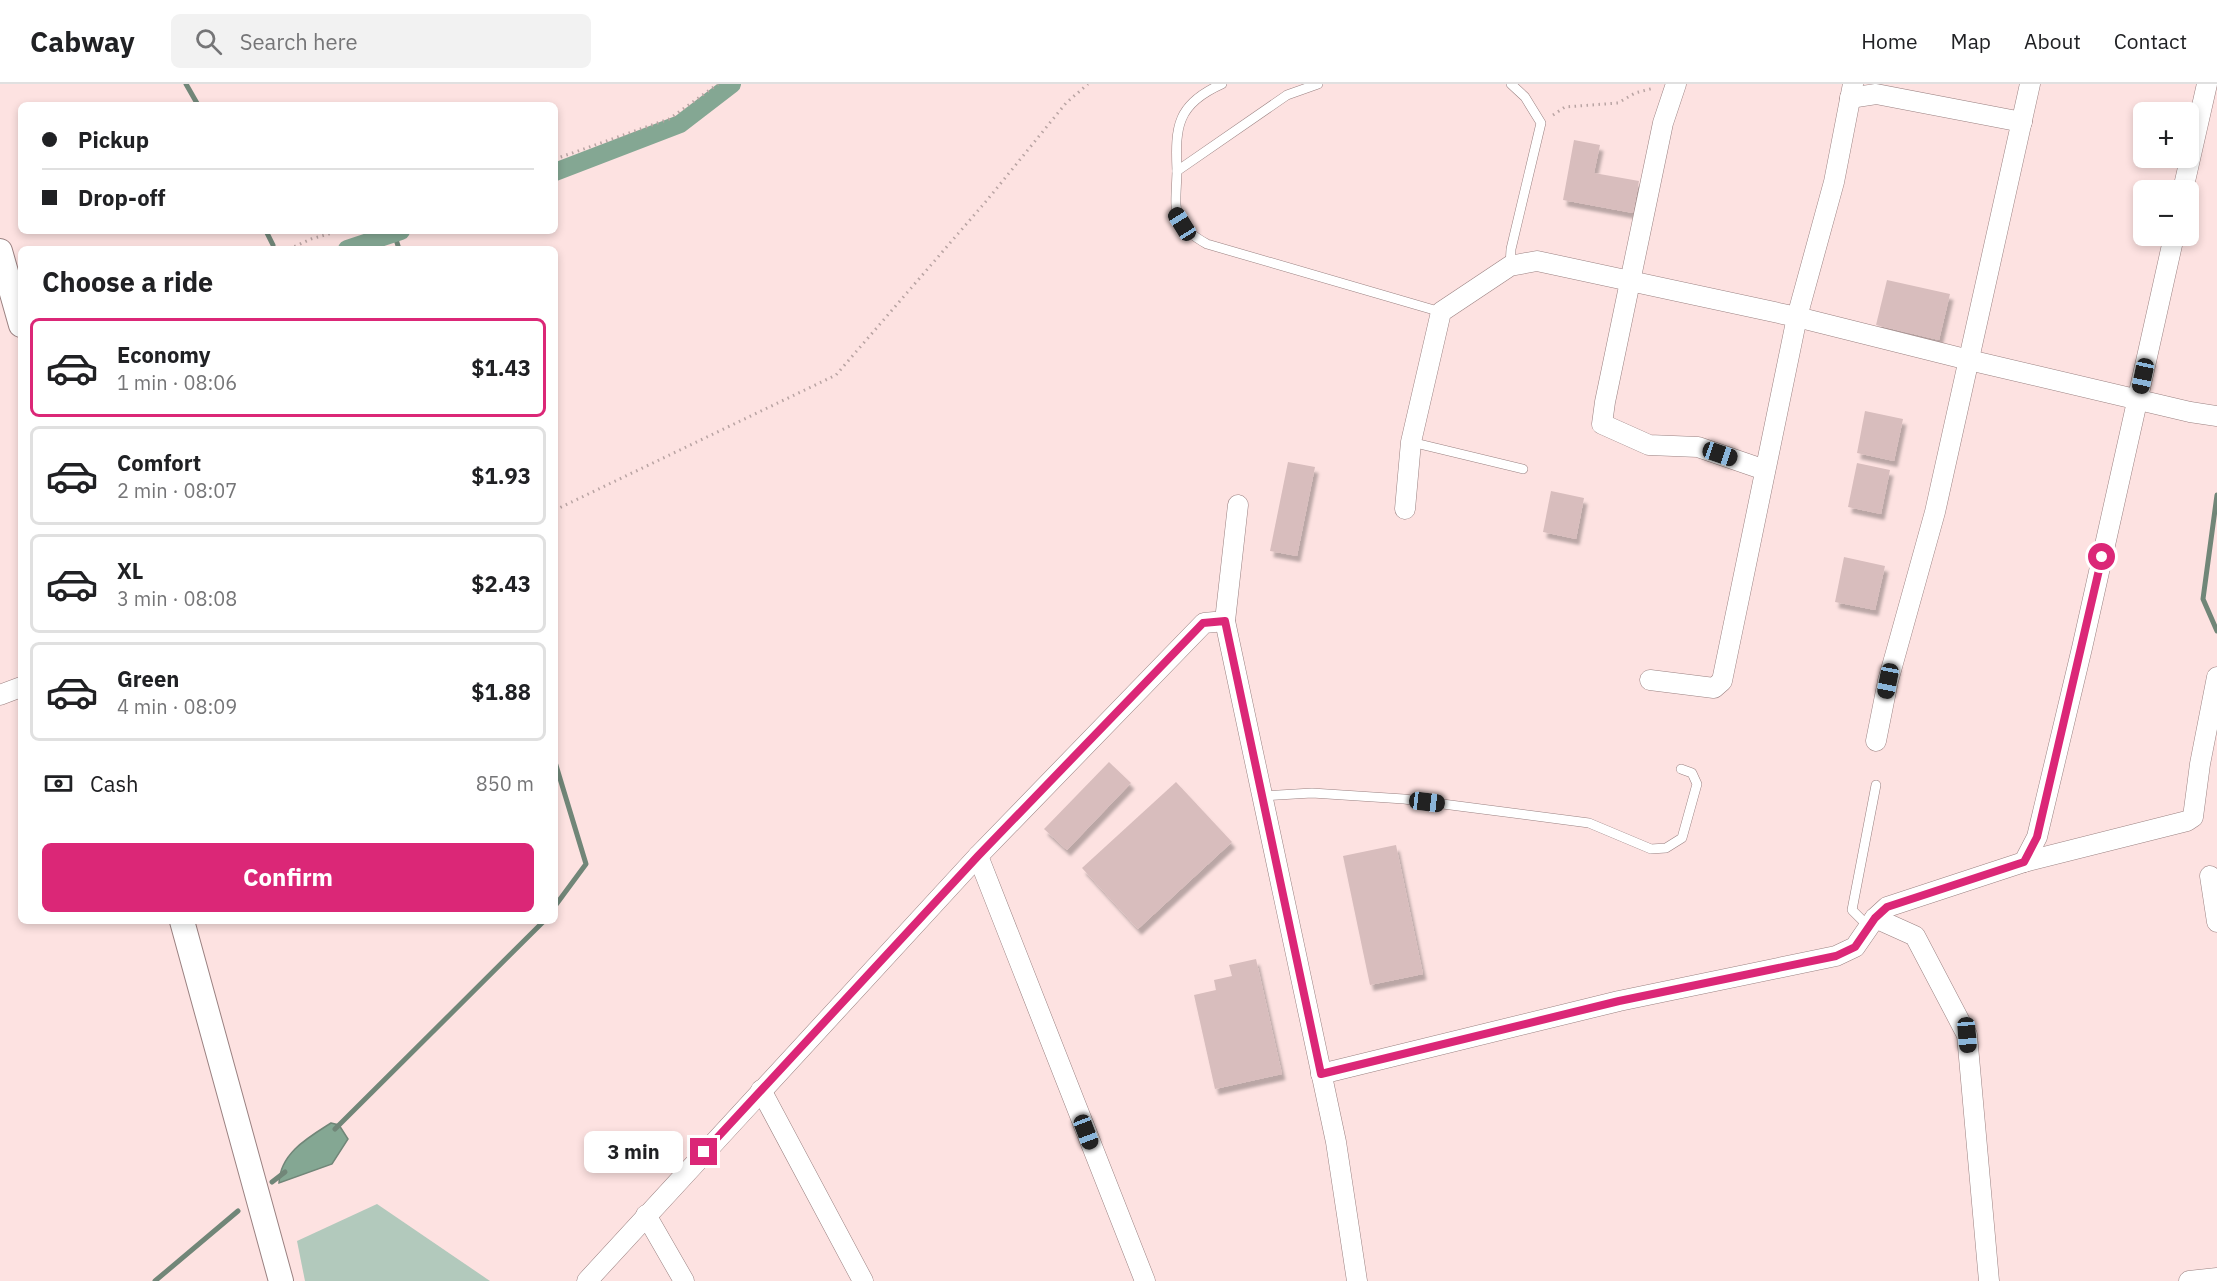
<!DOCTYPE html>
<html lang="en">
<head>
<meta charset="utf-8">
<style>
  :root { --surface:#fff; --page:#f2f2f2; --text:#202124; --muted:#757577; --line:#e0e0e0; --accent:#db2777 }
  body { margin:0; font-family:"IBM Plex Sans",sans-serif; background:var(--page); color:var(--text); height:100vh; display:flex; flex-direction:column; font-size:22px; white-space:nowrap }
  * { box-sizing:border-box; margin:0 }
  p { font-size:20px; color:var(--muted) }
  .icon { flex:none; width:33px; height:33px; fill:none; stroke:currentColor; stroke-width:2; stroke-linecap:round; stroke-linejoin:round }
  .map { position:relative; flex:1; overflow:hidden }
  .drawer { position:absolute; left:18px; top:162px; width:540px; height:678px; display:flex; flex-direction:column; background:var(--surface); border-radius:9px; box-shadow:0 3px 9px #0003 }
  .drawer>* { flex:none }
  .banner { position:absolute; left:18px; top:18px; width:540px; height:132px; border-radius:9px; box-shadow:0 3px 9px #0003; display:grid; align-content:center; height:132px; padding:0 24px; background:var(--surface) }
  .controls { position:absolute; left:2133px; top:18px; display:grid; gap:12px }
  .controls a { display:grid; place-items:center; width:66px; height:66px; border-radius:9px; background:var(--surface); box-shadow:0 3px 9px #0003; font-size:30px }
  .end { position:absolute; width:27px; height:27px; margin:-14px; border:8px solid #db2777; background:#fff; box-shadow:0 0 0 3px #fff }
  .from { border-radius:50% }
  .bubble { position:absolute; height:42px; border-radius:9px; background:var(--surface); box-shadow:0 3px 9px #0003; font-size:20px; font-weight:800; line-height:42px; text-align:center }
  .car { position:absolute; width:18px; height:36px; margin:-18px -9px; border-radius:8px; box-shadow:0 0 4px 2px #0007; background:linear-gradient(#222 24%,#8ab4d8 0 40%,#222 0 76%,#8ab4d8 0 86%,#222 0) }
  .banner b { display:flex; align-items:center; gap:21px; height:57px; font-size:22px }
  .banner b+b { border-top:2px solid var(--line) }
  .banner i { width:15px; height:15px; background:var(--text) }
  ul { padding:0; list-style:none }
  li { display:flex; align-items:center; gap:18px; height:99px; margin:0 12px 9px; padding:0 12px; border:3px solid var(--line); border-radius:9px }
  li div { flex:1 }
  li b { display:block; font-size:22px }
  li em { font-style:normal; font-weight:800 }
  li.on { border-color:var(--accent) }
  li>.icon { width:54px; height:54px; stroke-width:1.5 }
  h2 { padding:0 24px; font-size:27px; line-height:72px }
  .pay { display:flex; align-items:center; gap:15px; height:66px; padding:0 24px; font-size:22px }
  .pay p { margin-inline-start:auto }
  .primary-button { display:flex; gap:12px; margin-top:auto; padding:12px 24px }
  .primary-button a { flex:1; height:69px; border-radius:9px; background:var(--accent); color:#fff; font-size:24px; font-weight:800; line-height:69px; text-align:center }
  header { display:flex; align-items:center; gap:36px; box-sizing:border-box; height:84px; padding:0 30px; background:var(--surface); border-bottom:2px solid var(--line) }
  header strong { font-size:28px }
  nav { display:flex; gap:33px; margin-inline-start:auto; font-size:21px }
  .search { width:420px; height:54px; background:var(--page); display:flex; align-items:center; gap:15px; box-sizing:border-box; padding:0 21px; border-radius:9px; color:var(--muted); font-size:22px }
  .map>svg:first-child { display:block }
  .green { fill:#b2c9bc }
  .water { fill:#84a793; stroke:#718678; stroke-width:1.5 }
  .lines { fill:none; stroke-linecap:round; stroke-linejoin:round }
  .stream { stroke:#718678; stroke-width:5 }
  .canal { stroke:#84a793; stroke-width:18 }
  .building { fill:#d8bdbd; filter:url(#shadow) }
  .service-casing { stroke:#9a8181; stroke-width:10 }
  .minor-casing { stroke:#9a8181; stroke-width:21 }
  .tertiary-casing { stroke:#9a8181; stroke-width:26 }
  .path { stroke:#b9a4a3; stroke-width:3; stroke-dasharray:1.5 4.5; stroke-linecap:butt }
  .service { stroke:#fff; stroke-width:9 }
  .minor { stroke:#fff; stroke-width:20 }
  .tertiary { stroke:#fff; stroke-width:24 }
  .route { stroke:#db2777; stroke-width:8 }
</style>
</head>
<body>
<header>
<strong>Cabway</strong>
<div class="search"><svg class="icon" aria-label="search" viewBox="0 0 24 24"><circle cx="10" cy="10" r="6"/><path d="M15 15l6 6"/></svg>Search here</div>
<nav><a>Home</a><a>Map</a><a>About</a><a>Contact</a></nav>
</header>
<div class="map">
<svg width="2217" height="1197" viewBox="0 0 2217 1197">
  <defs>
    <filter id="shadow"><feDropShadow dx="3.5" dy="6" stdDeviation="1.5" flood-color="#0004"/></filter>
  </defs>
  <rect width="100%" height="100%" fill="#fde2e1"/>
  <path class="green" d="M377,1120L490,1197H305L297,1157Z"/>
  <path class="water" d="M331,1039L339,1041L348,1055L332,1080L279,1099C280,1069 309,1053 331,1039Z"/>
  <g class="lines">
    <g class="stream">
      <path d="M186,0L198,21"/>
      <path d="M266,147L273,161"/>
      <path d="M394,149L399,165"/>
      <path d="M2217,411L2203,515L2217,547"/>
      <path d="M555,678L586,780L555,822"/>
      <path d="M335,1045L544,837"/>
      <path d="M272,1098L285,1088"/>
      <path d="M155,1197L238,1127"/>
    </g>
    <g class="canal">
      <path d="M555,88L680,40L732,0"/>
      <path d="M347,165L401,147"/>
    </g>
  </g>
  <g class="building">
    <path d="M1574,56L1600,61L1594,89L1639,97L1633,129L1563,116Z"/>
    <path d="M1887,196L1950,210L1939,256L1876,241Z"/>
    <path d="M1865,327L1903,335L1894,377L1857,369Z"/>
    <path d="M1288,378L1315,383L1297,472L1270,467Z"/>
    <path d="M1857,379L1890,386L1881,430L1848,423Z"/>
    <path d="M1551,407L1584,414L1576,455L1543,448Z"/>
    <path d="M1844,473L1885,482L1875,526L1835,518Z"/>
    <path d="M1109,678L1131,699L1067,766L1044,745Z"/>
    <path d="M1176,698L1232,758L1138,845L1082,784Z"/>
    <path d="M1396,761L1423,890L1370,901L1343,772Z"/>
    <path d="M1256,875L1282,990L1215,1005L1194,911L1216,906L1214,896L1232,892L1229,881Z"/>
  </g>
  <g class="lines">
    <defs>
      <g id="service">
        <path d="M1318,0L1287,11L1177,87C1176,126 1169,139 1207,160L1441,228"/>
        <path d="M1177,87C1175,42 1177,20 1222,0"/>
        <path d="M1510,182L1511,165L1541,39L1525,13L1511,0"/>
        <path d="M1411,358L1523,385"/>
        <path d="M1262,712L1312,709L1404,715L1589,739L1651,765L1666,764L1682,754L1697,700L1692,689L1681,685"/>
        <path d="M1869,843L1852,826L1876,701"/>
      </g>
      <g id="minor">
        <path d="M1676,0L1663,39L1605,318L1602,340L1649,361L1698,363L1765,386"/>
        <path d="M1850,14L1876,10L2022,38"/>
        <path d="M2183,106L2207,0"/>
        <path d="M1238,421L1225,537L1336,1058L1357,1197"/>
        <path d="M1405,425L1411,358L1441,228L1510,182L1537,177L1797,233L1969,276L2190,328L2217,332"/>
        <path d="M1650,596L1714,604L1722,597L1797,233L1834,98L1853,0"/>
        <path d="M0,611L21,603"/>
        <path d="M1876,657L1888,597L1935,428L2030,0"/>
        <path d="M978,772L1145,1197"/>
        <path d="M2024,778L2187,737L2193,733L2200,680L2217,593"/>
        <path d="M2210,792L2217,838"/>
        <path d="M1875,834L1915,852L1967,951L1989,1197"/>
        <path d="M1321,990L1619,917L1836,872L1855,863L1875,834L1887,823L2024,778L2037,753L2082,564L2174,152"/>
        <path d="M761,1006L863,1197"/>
        <path d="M646,1131L684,1197"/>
        <path d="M587,1197L978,772L1204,539L1225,537"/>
        <path d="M2189,1197L2217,1194"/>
      </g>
      <g id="tertiary">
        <path d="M0,167L21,241"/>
        <path d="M182,837L281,1197"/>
      </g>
    </defs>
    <use href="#service" class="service-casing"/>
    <use href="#minor" class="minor-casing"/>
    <use href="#tertiary" class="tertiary-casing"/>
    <g class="path">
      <path d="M1553,31L1565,23L1618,19L1635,9L1654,4"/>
      <path d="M555,75L669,35L718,0"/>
      <path d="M289,165L311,155L339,147"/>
      <path d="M555,426L836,291L988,115L1066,19L1088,0"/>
    </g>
    <use href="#service" class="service"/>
    <use href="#minor" class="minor"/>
    <use href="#tertiary" class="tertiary"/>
  </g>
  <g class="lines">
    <path class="route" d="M704,1068L978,772L1203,539L1225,537L1321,990L1619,917L1836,872L1855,863L1875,834L1887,823L2024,778L2037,753L2102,473"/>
  </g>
</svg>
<div class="controls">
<a>+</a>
<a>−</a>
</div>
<i class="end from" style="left:2102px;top:473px"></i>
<i class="end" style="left:704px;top:1068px"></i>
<div class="bubble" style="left:584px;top:1047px;width:99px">3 min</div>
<i class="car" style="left:1182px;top:140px;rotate:328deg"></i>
<i class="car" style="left:2143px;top:292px;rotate:192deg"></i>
<i class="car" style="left:1720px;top:370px;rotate:109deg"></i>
<i class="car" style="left:1888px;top:597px;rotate:191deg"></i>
<i class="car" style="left:1427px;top:718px;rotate:97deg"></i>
<i class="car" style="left:1967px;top:951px;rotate:175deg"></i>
<i class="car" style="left:1086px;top:1048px;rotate:159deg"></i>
<div class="banner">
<b><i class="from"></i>Pickup</b>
<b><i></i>Drop-off</b>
</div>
<section class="drawer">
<h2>Choose a ride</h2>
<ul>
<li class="on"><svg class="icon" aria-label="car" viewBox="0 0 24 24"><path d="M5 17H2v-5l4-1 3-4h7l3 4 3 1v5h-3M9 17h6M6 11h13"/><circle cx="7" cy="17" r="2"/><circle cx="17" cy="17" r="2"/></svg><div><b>Economy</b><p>1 min · 08:06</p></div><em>$1.43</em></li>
<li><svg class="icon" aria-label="car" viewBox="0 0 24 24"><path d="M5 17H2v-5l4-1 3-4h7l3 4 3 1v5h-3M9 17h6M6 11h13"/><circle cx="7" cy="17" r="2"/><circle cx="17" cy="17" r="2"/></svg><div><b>Comfort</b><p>2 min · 08:07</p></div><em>$1.93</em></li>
<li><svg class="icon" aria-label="car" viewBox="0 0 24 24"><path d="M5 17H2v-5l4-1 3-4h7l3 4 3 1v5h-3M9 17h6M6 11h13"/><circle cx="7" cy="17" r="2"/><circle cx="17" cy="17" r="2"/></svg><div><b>XL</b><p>3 min · 08:08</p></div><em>$2.43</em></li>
<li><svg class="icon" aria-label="car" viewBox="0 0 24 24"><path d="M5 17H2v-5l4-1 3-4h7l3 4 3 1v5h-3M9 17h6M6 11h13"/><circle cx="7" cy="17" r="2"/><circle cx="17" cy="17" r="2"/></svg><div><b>Green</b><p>4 min · 08:09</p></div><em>$1.88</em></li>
</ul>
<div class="pay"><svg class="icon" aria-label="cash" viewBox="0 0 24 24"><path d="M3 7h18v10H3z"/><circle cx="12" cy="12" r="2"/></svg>Cash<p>850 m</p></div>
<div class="primary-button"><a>Confirm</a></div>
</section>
</div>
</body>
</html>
